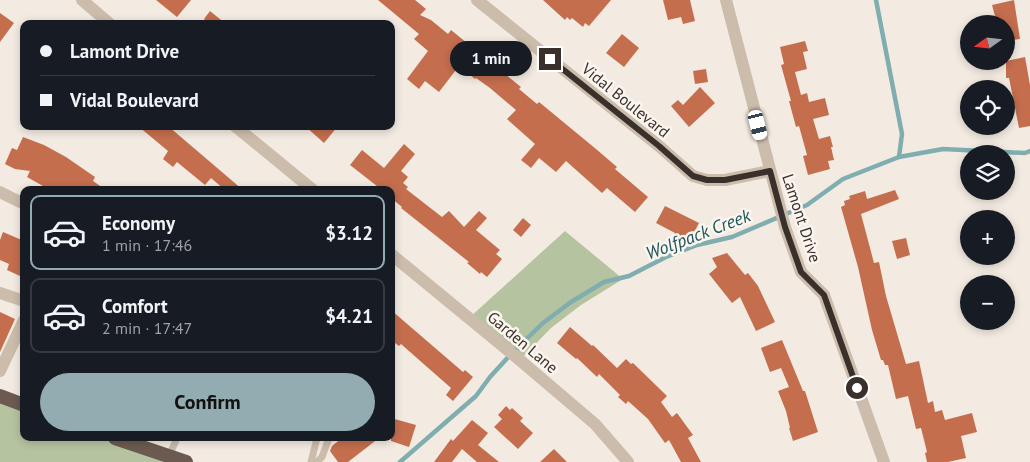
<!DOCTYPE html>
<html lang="en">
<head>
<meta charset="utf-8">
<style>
  :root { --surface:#171b24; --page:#20242c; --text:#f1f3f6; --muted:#9ea1a6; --line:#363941; --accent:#93acb1 }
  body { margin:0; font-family:"PT Sans",sans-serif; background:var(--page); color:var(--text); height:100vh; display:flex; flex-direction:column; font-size:19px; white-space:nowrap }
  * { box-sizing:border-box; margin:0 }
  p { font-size:16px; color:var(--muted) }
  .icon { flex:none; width:28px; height:28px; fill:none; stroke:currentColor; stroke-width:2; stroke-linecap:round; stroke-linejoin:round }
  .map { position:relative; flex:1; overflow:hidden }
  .panel { position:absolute; left:20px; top:186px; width:375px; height:255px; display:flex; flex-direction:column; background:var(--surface); border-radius:10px; box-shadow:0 2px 8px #0003 }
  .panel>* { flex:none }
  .top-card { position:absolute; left:20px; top:20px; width:375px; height:110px; border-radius:10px; box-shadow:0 2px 8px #0003; display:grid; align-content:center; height:110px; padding:0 20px; background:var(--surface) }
  .needle { width:32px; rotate:255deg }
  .controls { position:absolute; left:960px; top:15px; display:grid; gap:10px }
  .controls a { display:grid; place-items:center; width:55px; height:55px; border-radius:50%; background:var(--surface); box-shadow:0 2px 8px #0003; font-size:25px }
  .end { position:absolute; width:22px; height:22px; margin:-11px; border:6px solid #3a302b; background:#fff; box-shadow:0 0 0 2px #fff }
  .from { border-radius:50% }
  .bubble { position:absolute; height:35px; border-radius:18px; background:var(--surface); box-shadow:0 2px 8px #0003; font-size:16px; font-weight:700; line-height:35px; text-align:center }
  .car { position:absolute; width:15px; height:30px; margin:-15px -8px; border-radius:6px; box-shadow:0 0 4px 1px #0007; background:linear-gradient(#fff 24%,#345 0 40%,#fff 0 76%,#345 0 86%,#fff 0) }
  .top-card b { display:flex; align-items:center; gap:18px; height:48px; font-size:19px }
  .top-card b+b { border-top:1px solid var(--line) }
  .top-card i { width:12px; height:12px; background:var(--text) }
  ul { padding:9px 0 0; list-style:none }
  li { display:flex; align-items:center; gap:15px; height:75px; margin:0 10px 8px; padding:0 10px; border:2px solid var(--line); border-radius:10px }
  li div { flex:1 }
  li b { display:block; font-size:19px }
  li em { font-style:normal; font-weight:700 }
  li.active { border-color:var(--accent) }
  li>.icon { width:45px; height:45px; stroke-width:1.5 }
  .action { display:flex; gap:10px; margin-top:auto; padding:10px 20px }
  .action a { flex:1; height:58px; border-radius:30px; background:var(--accent); color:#111; font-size:20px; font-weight:700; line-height:58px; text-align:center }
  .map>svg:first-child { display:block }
  .green { fill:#b6c3a0 }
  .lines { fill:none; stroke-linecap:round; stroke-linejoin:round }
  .stream { stroke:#80adb0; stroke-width:4.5 }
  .building { fill:#c46e4e }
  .service { stroke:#ccbcac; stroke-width:7 }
  .minor { stroke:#ccbcac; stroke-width:12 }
  .trunk { stroke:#6c5a50; stroke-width:14 }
  .route { stroke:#3a302b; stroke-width:6 }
  .labels { text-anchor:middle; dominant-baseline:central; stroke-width:5; stroke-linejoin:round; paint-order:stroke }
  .street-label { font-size:16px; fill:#3a302b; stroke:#faf5ee }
  .water-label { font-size:18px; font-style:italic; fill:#20565c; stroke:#faf5ee }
</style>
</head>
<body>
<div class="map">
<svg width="1030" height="462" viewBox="0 0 1030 462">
  <rect width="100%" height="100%" fill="#f3ebe1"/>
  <g class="green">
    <path d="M565,231L623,279L581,305L551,328L519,361L469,318Z"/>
    <path d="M0,400L24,408V438H115L190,462H0Z"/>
  </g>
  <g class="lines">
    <g class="stream">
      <path d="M876,0L902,134L899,157"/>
      <path d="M400,462L476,396L490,377L512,353L543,323L571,302L604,282L629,276L666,257L697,245L732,237L807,205L843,179L899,157L943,149L1025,153L1030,151"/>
    </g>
  </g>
  <g class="building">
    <path d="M156,0H191L177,17Z"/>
    <path d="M378,0H415L426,9L420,15L431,20L448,34L451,30L521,87L519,89L537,104L539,102L596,149L617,167L615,169L648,197L635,212L607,188L602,193L566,161L556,172L539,158L531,168L521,160L535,144L507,119L516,110L490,88L476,78L475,79L459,66L439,92L425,81L419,89L407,79L428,51L414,39L419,34Z"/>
    <path d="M543,0H611L589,26L585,23L583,27L572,18L570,20L567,17L565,20Z"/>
    <path d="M663,0H690L695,21L683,24L681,17L668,20Z"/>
    <path d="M1014,0L1020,39L1006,41V24H1003L1002,19L996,20L992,5Z"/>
    <path d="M210,11L226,24H209L204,19Z"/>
    <path d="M0,13L14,23L0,42Z"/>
    <path d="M622,34L639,48L624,67L606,53Z"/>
    <path d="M805,41L808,51L803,52L807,69L795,72L801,95L807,93L809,102L825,98L829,115L813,119L819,139L830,136L833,147H831L834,160L828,161L830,169L808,175L803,156L807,155L799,126L796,127L789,101H791L781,65L784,64L780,47Z"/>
    <path d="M1025,57L1030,85V126L1019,128L1009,78H1006V61Z"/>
    <path d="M706,69L708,82L695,84L693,71Z"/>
    <path d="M700,87L715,103L689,127L671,106L678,100L683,105Z"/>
    <path d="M138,126H168L243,190H225L211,178L205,185L177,162L173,167L163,159L168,151Z"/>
    <path d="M305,126H338L324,143Z"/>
    <path d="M23,137L44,145L66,157L95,177L93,181L106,190H50L27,177L30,171L15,169L5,164L12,148L17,150Z"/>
    <path d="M404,144L415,154L401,171L408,177L403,183L408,187L406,189L442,217L449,211L464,227L479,211L487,218L476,230L500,250L496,254L502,259L487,277L481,272L480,274L467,263L469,262L401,208L402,207L391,198V190H382L350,165L362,150L384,168Z"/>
    <path d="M895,190L899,199L861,214L874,263L879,262L886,296L906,364L919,361L928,403L933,401L935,412L942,410L945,420L972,413L977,432L961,436L966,458L948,462H927L925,453L927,452L921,428L916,429L908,396L896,399L888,365H885L883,360H881L872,330L858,267L841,207L845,205L844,201L850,199L849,196L865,191L867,199Z"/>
    <path d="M665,206L699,223L690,240L684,237L682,239L674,235L675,233L656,223Z"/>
    <path d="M523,218L531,225L521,237L513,230Z"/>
    <path d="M3,232L24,241V268L20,276L7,270L9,264L0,260V240Z"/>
    <path d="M906,238L910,255L897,259L892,241Z"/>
    <path d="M727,253L745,275L748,273L758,286L775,322L756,331L740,297L732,303L709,274L717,267L712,258Z"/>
    <path d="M391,310L463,372L465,370L473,377L453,401L446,395L451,388L401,344L399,346L391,340Z"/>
    <path d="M0,312L15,319L0,352Z"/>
    <path d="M570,327L592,346L593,345L617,368L626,359L631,364L633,363L667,396L661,402L672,417L677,413L693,435L688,438L701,462H681L669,440L665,443L648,419L628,401L626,404L618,397L620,395L599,374L597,377L577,358L576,359L557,343Z"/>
    <path d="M782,340L803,391H805L818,432L793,441L789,428H790L786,411L778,391L789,387L781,368L770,372L761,348Z"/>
    <path d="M506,406L510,410L512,408L523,418L520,421L533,433L518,449L494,427L502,419L498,415Z"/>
    <path d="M391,418L416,425L409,447L391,441Z"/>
    <path d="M472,420L488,433L478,445L499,462H477L462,449L452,462H434L451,439L453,441Z"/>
    <path d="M342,438H379L348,462H338L330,451L332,446Z"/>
    <path d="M554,449L567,462H540Z"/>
  </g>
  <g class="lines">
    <g class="service">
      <path d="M169,456L177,438"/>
      <path d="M311,462L317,438"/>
      <path d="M317,462L322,457L329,438"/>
    </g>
    <g class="minor">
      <path d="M82,0L110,24"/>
      <path d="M477,0L659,146L693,176L707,180H725L770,171"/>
      <path d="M726,0L785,227L801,272L824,295L884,462"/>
      <path d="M235,126L313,190"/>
      <path d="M0,192L24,204"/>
      <path d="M391,254L515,356L595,424L628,462"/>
      <path d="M0,293L24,301"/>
      <path d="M0,371L24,320"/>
    </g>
    <g class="trunk">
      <path d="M0,396L24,405"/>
      <path d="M115,438L186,462"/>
    </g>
  </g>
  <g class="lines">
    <path class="route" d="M550,59L659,146L693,176L707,180H725L770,171L785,227L801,272L824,295L857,388"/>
  </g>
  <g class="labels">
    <g class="street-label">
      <text transform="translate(626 100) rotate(39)">Vidal Boulevard</text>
      <text transform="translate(802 218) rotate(72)">Lamont Drive</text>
      <text transform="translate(523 342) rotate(40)">Garden Lane</text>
    </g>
    <g class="water-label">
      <text transform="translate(698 234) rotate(-21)">Wolfpack Creek</text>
    </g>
  </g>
</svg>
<div class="controls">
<a><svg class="needle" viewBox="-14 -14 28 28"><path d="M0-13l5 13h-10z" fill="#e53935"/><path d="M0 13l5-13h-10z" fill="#9ea1a6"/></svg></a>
<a><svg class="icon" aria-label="locate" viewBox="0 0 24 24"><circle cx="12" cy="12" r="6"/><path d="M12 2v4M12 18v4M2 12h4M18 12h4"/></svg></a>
<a><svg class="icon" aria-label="layers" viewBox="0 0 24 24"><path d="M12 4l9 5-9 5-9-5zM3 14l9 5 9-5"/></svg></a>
<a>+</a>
<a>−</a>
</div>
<i class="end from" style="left:857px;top:388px"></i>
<i class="end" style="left:550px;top:59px"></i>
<div class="bubble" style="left:450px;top:41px;width:82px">1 min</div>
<i class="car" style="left:758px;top:125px;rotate:166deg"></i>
<div class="top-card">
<b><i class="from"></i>Lamont Drive</b>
<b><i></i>Vidal Boulevard</b>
</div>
<section class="panel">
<ul>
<li class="active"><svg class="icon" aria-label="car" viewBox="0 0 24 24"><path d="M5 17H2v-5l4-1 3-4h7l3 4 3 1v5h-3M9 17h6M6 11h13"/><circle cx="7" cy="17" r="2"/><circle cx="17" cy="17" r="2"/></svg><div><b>Economy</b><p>1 min · 17:46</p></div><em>$3.12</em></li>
<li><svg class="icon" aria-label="car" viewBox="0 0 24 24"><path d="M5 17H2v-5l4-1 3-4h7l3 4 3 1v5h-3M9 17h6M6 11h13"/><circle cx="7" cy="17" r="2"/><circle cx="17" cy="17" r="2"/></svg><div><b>Comfort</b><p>2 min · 17:47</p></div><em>$4.21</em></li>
</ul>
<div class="action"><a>Confirm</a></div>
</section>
</div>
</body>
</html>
